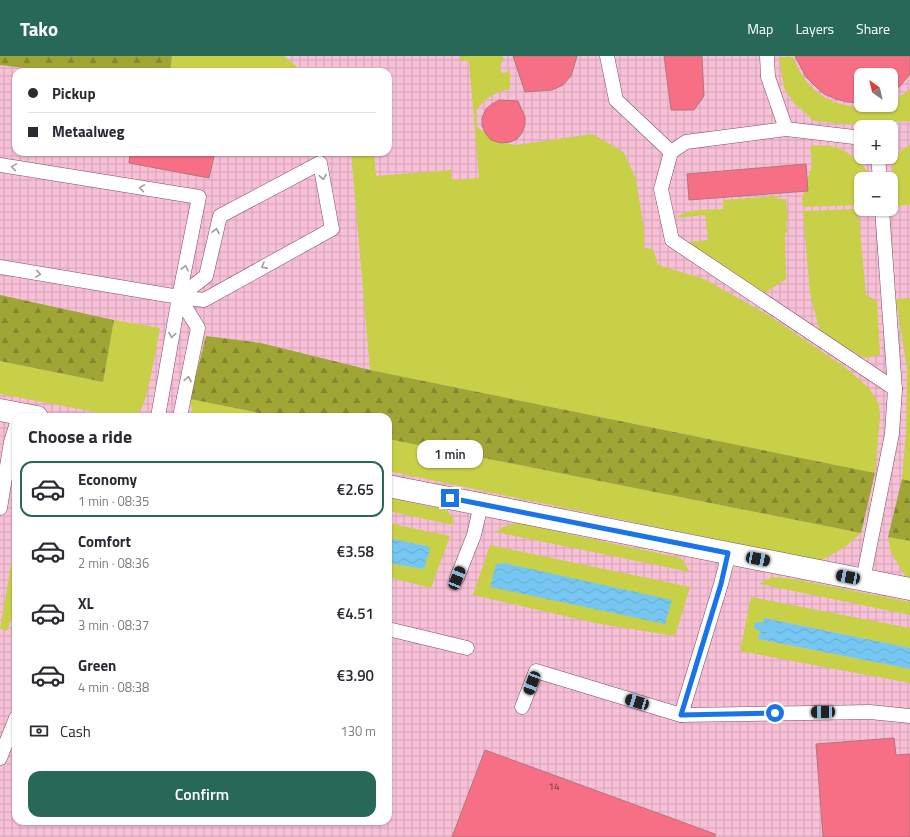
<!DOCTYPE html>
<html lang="en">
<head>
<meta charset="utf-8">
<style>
  :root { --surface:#fff; --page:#f2f2f3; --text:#2b2b33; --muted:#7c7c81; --line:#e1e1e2; --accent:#276857 }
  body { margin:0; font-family:"Titillium Web",sans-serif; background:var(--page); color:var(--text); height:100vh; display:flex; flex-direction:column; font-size:15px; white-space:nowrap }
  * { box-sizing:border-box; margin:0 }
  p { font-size:13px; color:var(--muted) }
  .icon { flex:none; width:22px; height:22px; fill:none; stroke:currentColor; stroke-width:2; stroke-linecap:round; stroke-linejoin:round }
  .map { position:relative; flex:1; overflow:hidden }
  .drawer { position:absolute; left:12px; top:357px; width:380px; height:412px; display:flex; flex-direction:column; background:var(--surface); border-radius:12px; box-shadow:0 1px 3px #0004 }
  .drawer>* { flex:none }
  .guide { position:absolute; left:12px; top:12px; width:380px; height:88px; border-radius:12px; box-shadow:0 1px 3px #0004; display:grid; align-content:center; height:88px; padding:0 16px; background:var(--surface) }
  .needle { width:26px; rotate:326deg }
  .controls { position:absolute; left:854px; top:12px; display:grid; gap:8px }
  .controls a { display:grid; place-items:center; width:44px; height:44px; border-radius:8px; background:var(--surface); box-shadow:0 1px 3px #0004; font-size:20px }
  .end { position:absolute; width:18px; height:18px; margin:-9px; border:5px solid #1a73e8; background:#fff; box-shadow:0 0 0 2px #fff }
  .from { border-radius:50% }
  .bubble { position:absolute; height:28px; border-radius:12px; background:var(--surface); box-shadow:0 1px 3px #0004; font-size:13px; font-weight:600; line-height:28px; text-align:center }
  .car { position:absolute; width:12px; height:24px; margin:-12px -6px; border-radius:5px; box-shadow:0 0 3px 1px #0007; background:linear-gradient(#222 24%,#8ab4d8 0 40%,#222 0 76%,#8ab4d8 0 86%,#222 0) }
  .guide b { display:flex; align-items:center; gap:14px; height:38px; font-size:15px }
  .guide b+b { border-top:1px solid var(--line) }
  .guide i { width:10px; height:10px; background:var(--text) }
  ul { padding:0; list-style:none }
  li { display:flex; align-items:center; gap:12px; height:56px; margin:0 8px 6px; padding:0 8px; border:2px solid transparent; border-radius:12px }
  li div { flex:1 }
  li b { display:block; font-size:15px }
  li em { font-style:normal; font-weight:600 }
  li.active { border-color:var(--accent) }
  li>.icon { width:36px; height:36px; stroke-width:1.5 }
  h2 { padding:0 16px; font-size:18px; line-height:48px }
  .pay { display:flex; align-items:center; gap:10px; height:44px; padding:0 16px; font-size:15px }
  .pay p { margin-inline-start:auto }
  .primary-button { display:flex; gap:8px; margin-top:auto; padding:8px 16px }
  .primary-button a { flex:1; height:46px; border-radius:12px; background:var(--accent); color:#fff; font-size:16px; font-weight:600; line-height:46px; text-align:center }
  header { display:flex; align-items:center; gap:24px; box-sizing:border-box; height:56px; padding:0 20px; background:var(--accent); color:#fff }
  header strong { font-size:19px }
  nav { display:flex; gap:22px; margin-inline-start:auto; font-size:14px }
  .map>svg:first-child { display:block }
  .industrial { fill:url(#industrial-grid); fill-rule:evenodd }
  .grass { fill:#c7d046 }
  .forest { fill:url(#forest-firs) }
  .water { fill:url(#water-waves) }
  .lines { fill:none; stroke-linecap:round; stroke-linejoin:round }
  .stream { stroke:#75c7f2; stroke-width:8 }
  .building { fill:#f76f84; stroke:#b2757b }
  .service-casing { stroke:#804c63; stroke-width:15 }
  .tertiary-casing { stroke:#804c63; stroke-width:23 }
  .service { stroke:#fff; stroke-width:14 }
  .tertiary { stroke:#fff; stroke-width:22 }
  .oneway { stroke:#a59b9f }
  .route { stroke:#1a73e8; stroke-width:5 }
  .labels { text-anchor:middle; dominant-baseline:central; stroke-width:4; stroke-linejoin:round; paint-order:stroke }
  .number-label { font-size:10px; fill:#673440 }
</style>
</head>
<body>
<header>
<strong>Tako</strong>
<nav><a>Map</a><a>Layers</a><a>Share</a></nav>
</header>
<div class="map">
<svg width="910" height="781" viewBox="0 0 910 781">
  <defs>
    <pattern id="industrial-grid" width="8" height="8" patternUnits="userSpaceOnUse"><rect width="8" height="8" fill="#f8c0d7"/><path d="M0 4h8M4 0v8" fill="none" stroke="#d5a5b9"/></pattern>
    <pattern id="forest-firs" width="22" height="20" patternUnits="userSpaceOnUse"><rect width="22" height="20" fill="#a0a636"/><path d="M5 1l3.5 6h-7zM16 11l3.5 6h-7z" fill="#83872e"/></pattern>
    <pattern id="water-waves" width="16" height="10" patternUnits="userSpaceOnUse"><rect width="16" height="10" fill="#75c7f2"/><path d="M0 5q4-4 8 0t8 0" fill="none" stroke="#66abd0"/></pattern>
  </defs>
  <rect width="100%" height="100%" fill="#f8d3e1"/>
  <path class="industrial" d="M0,0H910V781H0ZM16,16H388V96H16ZM861,19H891V49H861ZM861,71H891V101H861ZM861,123H891V153H861ZM16,361H388V765H16Z"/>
  <g class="grass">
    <path d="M172,0H284L303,16H170Z"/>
    <path d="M460,0H503L504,4L500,8V14L503,17L508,16L510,14V33C493,37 487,41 476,54L477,71L498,86L516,89L592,78L617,92L624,97L636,123L644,174V192L653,193L658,209L704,223L768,259L846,312L869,332L879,348L880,361L875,417L370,314L351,96H374L376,120L451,114L452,124L479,122L469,5H461Z"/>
    <path d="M779,1H793C808,38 831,51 870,52C874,53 878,50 882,49C885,49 888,49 891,49V46L895,44L910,33V65L847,68L814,65L794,47L784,32Z"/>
    <path d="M910,89V149L891,150L892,112L899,96Z"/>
    <path d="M810,90C817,90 823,89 829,90C844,91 860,105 868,116L864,117V123H861V149L803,151L802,143L812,108Z"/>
    <path d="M778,140V143H786L788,166H786L787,176L785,178L786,223L763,238L697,200L696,192H688V186L708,184L705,159L677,162C685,152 710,154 723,153V144Z"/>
    <path d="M858,153L866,239L877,245L880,299L864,302L820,276L810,238L803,155Z"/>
    <path d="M910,242V425L902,423L906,375L907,313L896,243Z"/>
    <path d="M114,264L160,272C157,286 148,344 141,353C136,359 130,361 122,361L0,338V305L103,326Z"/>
    <path d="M190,343L279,361H193Z"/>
    <path d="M388,383L861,477L845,491L820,505L388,415Z"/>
    <path d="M388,442L447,454L454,464L453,469L388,455Z"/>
    <path d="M388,467L450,480L431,532L388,521V507L424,513L427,490L388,482Z"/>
    <path d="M517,467L681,502L690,516L496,476L503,471Z"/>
    <path d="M16,480V549L7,575L0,573Z"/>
    <path d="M888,481L910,485V524L907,523L891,497Z"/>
    <path d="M490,489L690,531L675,580L595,567L473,539Z"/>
    <path d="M772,521L794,523L910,546V559L759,528Z"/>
    <path d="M751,541L910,572V592L764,562L758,583L910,613V627L740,595Z"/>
  </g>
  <g class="forest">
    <path d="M0,0H172L170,16H56L0,9Z"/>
    <path d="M0,239L114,264L103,326L0,305Z"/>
    <path d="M206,280L261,287L370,314L875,417L861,477L388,383V361H279L190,343Z"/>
    <path d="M902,423L910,425V485L888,481Z"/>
  </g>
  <g class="water">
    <path d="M388,482L427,490L430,493L424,513L388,507Z"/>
    <path d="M504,507L672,544L665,568L490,531L496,508Z"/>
    <path d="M764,562L910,592V613L758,583Z"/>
  </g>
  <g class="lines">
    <path class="stream" d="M758,570L772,573"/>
  </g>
  <g class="building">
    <path d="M513,0H577L571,20L563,29L552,34L525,36Z"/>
    <path d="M664,0H702L704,40L694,54H671Z"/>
    <path d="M795,0H910V18L901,29L891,37V19H861V47L847,46L836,43L824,38L816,31L806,21Z"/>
    <path d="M499,44L518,45L525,61V69L522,77L517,83L510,86L501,87L491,84L486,78L482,70V62L486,53L492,48Z"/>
    <path d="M130,96H215L209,122L129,107Z"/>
    <path d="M806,108L808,135L689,144L687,118Z"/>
    <path d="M894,682L896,699L910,698V781H823L816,688Z"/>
    <path d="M485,694L715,778V781H452Z"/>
  </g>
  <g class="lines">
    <defs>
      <g id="service">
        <path d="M607,0L616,44L671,96"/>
        <path d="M767,0L768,21L786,73"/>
        <path d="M861,85L854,81L786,73L686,86L671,96L661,133L672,184L895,333"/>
        <path d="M878,101L880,123"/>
        <path d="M0,109L199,141L179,241L0,211"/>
        <path d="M179,241L198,272L180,361"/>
        <path d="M158,361L179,241L206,220L220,160L320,107L332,173L204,244L179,241"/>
        <path d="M0,452L11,386L16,370"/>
        <path d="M457,522L474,479L481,448"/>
        <path d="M863,524L892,378L895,333L882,153"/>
        <path d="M388,573L467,592"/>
        <path d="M522,651L536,615L681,659L721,528L729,497"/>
        <path d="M681,659L870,656L910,660"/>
        <path d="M0,702L16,662"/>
      </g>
      <g id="tertiary">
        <path d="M0,354L37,361"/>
        <path d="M388,430L910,533"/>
      </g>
    </defs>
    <use href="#service" class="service-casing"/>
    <use href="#tertiary" class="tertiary-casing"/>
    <use href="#service" class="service"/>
    <use href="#tertiary" class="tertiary"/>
  </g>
  <defs><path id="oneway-chevron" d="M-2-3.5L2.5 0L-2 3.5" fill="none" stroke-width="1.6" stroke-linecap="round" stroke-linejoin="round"/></defs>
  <g class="oneway">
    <use href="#oneway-chevron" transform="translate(14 111) rotate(-171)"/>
    <use href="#oneway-chevron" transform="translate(323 121) rotate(80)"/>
    <use href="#oneway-chevron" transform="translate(142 132) rotate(-171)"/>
    <use href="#oneway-chevron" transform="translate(216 175) rotate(-78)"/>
    <use href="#oneway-chevron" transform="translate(264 210) rotate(151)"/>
    <use href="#oneway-chevron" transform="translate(185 212) rotate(-78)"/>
    <use href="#oneway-chevron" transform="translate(38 218) rotate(9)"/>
    <use href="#oneway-chevron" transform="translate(172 279) rotate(100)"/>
    <use href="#oneway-chevron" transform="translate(188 323) rotate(-79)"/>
  </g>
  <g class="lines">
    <path class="route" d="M450,442L728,497L721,528L681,659L775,657"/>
  </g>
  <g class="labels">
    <g class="number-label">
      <text x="554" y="730">14</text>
    </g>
  </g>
</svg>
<div class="controls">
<a><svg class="needle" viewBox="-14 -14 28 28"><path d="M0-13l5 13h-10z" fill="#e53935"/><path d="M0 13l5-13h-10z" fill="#7c7c81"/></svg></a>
<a>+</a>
<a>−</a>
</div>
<i class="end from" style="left:775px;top:657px"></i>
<i class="end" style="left:450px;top:442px"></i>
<div class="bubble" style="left:417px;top:384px;width:66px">1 min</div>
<i class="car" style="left:758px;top:503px;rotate:101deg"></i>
<i class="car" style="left:848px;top:521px;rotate:281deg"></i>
<i class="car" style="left:457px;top:522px;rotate:22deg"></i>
<i class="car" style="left:532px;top:627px;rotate:201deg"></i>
<i class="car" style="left:637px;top:646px;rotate:287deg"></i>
<i class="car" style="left:823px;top:656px;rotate:269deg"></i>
<div class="guide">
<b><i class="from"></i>Pickup</b>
<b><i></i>Metaalweg</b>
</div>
<section class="drawer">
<h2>Choose a ride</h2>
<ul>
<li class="active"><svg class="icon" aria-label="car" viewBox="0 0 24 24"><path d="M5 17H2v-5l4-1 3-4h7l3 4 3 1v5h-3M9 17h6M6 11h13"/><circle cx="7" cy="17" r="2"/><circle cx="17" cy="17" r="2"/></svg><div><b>Economy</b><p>1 min · 08:35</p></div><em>€2.65</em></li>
<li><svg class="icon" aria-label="car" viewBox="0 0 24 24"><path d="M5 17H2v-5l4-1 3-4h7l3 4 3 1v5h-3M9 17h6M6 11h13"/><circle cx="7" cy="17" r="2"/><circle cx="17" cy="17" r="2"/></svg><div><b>Comfort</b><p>2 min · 08:36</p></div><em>€3.58</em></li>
<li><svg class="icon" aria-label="car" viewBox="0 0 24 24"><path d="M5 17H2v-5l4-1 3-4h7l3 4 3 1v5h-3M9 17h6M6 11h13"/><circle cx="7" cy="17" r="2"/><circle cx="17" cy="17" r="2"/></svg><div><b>XL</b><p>3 min · 08:37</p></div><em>€4.51</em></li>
<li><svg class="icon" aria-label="car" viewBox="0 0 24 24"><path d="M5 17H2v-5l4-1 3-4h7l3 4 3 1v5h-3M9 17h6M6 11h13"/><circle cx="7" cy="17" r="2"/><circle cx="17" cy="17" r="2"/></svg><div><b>Green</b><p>4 min · 08:38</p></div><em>€3.90</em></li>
</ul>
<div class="pay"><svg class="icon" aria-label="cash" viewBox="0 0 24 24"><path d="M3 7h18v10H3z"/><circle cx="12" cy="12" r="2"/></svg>Cash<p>130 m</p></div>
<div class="primary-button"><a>Confirm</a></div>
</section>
</div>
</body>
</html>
